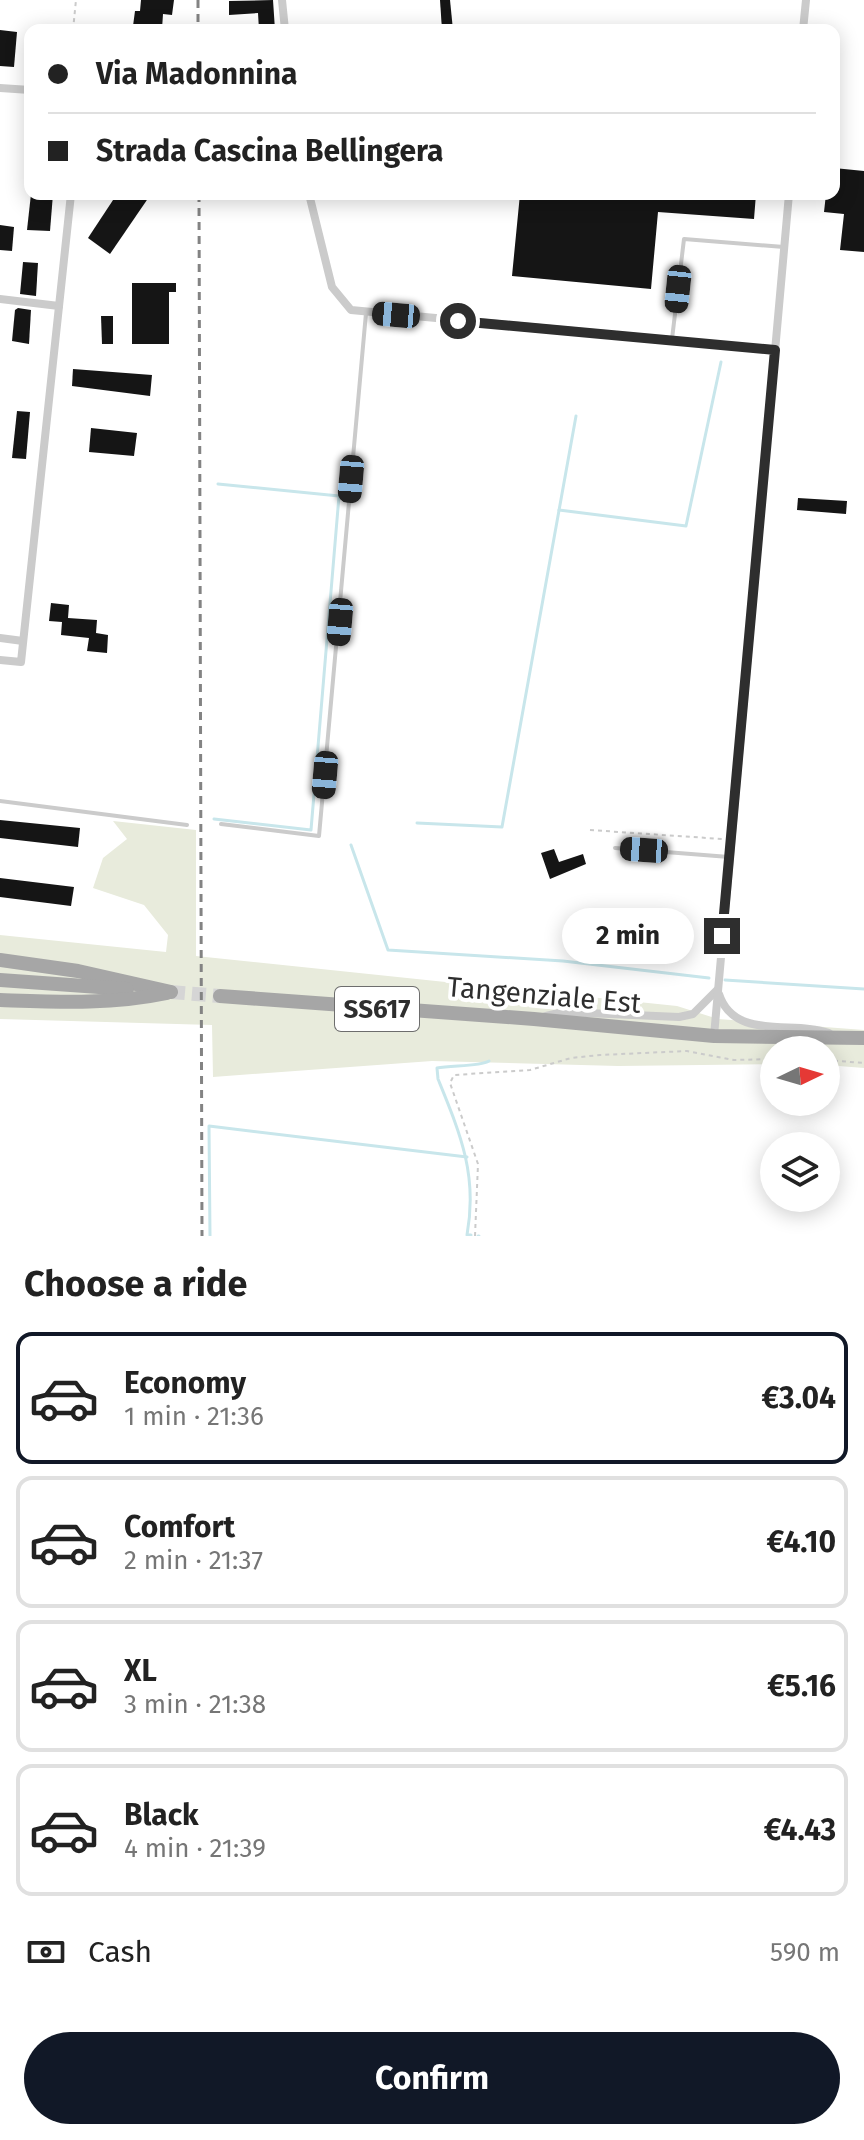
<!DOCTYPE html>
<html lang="en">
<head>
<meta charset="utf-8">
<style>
  :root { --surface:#fff; --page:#f6f6f6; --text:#222; --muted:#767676; --line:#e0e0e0; --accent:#111827 }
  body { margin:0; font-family:"Fira Sans",sans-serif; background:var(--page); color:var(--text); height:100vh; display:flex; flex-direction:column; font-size:30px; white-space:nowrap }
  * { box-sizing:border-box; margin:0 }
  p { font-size:26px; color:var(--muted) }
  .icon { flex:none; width:44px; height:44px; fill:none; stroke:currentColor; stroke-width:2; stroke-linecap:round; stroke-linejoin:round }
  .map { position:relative; height:1236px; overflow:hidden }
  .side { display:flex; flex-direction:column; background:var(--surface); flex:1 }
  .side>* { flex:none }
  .banner { position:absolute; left:24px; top:24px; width:816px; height:176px; border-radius:16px; box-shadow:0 4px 20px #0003; display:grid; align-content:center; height:176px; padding:0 24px; background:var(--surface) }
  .needle { width:52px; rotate:85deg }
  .controls { position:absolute; left:760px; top:1036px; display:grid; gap:16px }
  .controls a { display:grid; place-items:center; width:80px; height:80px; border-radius:50%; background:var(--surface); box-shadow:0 4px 20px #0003; font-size:40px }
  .end { position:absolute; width:36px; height:36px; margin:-18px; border:10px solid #2e2e2e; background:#fff; box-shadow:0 0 0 4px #fff }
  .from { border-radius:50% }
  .bubble { position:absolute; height:56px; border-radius:28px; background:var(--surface); box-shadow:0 4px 20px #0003; font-size:26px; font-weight:700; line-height:56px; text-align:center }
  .car { position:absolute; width:24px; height:48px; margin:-24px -12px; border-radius:10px; box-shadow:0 0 6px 2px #0007; background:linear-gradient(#222 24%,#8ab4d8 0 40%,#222 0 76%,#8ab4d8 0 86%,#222 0) }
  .banner b { display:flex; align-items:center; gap:28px; height:76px; font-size:30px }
  .banner b+b { border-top:2px solid var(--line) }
  .banner i { width:20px; height:20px; background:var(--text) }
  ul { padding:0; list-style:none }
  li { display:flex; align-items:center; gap:24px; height:132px; margin:0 16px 12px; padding:0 8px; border:4px solid var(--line); border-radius:16px }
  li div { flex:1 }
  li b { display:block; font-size:30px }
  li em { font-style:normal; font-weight:700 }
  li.on { border-color:var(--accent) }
  li>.icon { width:72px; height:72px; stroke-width:1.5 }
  h2 { padding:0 24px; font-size:36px; line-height:96px }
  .pay { display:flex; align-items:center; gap:20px; height:88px; padding:0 24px; font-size:30px }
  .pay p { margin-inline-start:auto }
  .action { display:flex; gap:16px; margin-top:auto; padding:16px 24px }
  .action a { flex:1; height:92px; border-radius:48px; background:var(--accent); color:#fff; font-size:32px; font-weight:700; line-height:92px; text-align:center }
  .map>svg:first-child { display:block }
  .green { fill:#e8ebdc }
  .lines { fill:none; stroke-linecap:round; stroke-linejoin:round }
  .stream { stroke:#c8e6eb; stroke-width:3 }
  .building { fill:#151515 }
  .primary-tunnel { stroke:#d5d5d5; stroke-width:14; stroke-dasharray:14 7; stroke-linecap:butt }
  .path { stroke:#cbcbcb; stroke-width:2; stroke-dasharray:4 4; stroke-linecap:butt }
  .service { stroke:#cbcbcb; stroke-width:4 }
  .minor { stroke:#cbcbcb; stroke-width:8 }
  .primary { stroke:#a6a6a6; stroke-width:14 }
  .rail { stroke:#838383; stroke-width:3; stroke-dasharray:8 6; stroke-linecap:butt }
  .route { stroke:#2e2e2e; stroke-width:10 }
  .labels { text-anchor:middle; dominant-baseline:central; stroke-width:8; stroke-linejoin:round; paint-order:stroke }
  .shield { fill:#fff; stroke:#6d6d6d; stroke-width:2 }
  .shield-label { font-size:26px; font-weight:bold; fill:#2e2e2e }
  .street-label { font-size:28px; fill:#2e2e2e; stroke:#fff }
</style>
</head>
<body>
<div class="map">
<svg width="864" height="1236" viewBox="0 0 864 1236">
  <rect width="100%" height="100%" fill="#fff"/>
  <path class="green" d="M113,821L196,830V956L677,1006L718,1019L864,1030V1068L826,1065V1050H774V1064L618,1066L432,1061L213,1077L212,1025L0,1019V935L166,952L168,935L144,905L93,888L103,858L127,839Z"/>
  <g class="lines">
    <g class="stream">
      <path d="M559,510L686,526L721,362"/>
      <path d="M214,819L311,830L339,496L218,484"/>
      <path d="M417,823L502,827L576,416"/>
      <path d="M351,845L388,950L563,961L709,978"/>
      <path d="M725,980L864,989"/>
      <path d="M471,1235H467C478,1175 460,1133 438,1079L437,1068C451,1065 479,1067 489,1061"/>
      <path d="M210,1236L209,1126L467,1157"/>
      <path d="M478,1236H479"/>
    </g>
  </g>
  <g class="building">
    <path d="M141,0H174L172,15L163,14L162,29L133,26L135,11H140Z"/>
    <path d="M273,0L275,30H259L258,13L229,15V1Z"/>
    <path d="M440,0H450L453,30H442Z"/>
    <path d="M0,30L17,32L14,67L0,66Z"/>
    <path d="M834,168L864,171V252L840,250L844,214L824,212L826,194H834Z"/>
    <path d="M31,194H53L50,231L27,230Z"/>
    <path d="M117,194H151L110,254L88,238Z"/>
    <path d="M520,194H756L754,219L658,212L651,289L512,276Z"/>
    <path d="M0,225L14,227L12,251L0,250Z"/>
    <path d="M23,262L38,263L36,296L20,294Z"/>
    <path d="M132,283H176V292H169V344H132Z"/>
    <path d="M18,308L31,310L29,344L12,341L15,310Z"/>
    <path d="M101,316H113V344H102Z"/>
    <path d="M73,369L152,375L150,396L72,386Z"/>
    <path d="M17,411L30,412L26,459L12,458Z"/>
    <path d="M91,428L137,433L134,456L89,452Z"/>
    <path d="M798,498L847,501L846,514L797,510Z"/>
    <path d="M51,603L69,605L68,618L97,620L96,633L108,635L107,653L87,651L89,638L61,635L62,622L49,621Z"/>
    <path d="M0,820L80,828L78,847L0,838Z"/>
    <path d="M554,849L559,862L583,854L586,864L550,879L541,853Z"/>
    <path d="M0,878L74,887L71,906L0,897Z"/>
  </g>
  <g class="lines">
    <path class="primary-tunnel" d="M171,992L220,996"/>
    <g class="path">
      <path d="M73,30L76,0"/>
      <path d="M590,830L722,839"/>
      <path d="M826,1060L864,1063"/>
      <path d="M475,1236L478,1164L450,1083L454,1075L530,1070L571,1058L600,1055L687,1051L734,1060L774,1059"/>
    </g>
    <g class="service">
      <path d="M364,30L403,27"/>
      <path d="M29,41L30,51"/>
      <path d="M672,339L684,239L784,247"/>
      <path d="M0,801L187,825"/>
      <path d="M221,824L319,836L366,313"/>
      <path d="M615,848L729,857"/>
    </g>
    <g class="minor">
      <path d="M282,0L285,30"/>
      <path d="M803,30L806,0"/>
      <path d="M0,88L30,90"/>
      <path d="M309,194L332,287L351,310L775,350"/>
      <path d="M0,299L59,306"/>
      <path d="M0,638L23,641"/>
      <path d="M0,660L21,662L71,194"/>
      <path d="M719,994C734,1041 793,1020 829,1033"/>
      <path d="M546,1016L563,1012L679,1017L693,1014L717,990"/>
      <path d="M714,1036L789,194"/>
    </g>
    <g class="primary">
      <path d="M0,960L78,971L171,992"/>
      <path d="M0,980L127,989"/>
      <path d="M220,996L534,1019L714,1036L864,1038"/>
      <path d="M0,1000C57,1002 110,1005 167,993"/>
    </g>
    <g class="rail">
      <path d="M198,0V30"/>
      <path d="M199,194L202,1236"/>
    </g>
  </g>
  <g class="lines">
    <path class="route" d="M458,321L775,350L722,936"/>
  </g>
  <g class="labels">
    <rect class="shield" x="335" y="987" width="84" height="44" rx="6"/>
    <g class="shield-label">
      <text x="377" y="1009">SS617</text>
    </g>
    <g class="street-label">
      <text transform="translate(544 995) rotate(5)">Tangenziale Est</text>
    </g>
  </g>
</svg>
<div class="controls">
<a><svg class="needle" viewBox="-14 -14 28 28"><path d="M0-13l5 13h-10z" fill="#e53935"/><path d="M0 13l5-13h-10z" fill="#767676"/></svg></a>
<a><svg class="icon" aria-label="layers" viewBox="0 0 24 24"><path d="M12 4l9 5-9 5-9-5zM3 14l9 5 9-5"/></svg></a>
</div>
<i class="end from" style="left:458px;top:321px"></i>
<i class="end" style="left:722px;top:936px"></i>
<div class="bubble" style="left:562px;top:908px;width:132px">2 min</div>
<i class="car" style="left:678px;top:289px;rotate:186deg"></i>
<i class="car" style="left:396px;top:315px;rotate:275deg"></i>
<i class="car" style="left:351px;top:479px;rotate:185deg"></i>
<i class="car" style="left:340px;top:622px;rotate:185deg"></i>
<i class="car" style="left:325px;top:775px;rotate:185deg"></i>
<i class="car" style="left:644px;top:850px;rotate:274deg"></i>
<div class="banner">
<b><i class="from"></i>Via Madonnina</b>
<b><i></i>Strada Cascina Bellingera</b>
</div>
</div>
<section class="side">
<h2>Choose a ride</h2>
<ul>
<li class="on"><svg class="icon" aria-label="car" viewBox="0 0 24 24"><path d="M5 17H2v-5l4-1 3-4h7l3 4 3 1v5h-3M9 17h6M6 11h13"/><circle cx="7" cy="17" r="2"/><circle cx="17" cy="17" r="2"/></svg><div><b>Economy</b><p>1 min · 21:36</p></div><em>€3.04</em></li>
<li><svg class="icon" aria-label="car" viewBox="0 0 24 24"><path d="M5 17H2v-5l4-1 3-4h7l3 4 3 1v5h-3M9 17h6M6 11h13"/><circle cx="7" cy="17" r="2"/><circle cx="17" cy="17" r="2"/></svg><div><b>Comfort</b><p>2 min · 21:37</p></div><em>€4.10</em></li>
<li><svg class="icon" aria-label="car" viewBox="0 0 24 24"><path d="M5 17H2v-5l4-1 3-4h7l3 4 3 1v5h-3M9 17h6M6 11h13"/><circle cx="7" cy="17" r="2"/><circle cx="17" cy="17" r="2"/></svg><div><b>XL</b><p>3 min · 21:38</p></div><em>€5.16</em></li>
<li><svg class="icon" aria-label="car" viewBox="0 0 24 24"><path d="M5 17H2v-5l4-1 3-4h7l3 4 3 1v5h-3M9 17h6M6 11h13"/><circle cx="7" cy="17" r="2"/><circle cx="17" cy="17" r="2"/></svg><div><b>Black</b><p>4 min · 21:39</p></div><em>€4.43</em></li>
</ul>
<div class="pay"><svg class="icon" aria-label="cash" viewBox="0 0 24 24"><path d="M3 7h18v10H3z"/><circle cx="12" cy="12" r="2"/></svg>Cash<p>590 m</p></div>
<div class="action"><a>Confirm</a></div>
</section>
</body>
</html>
